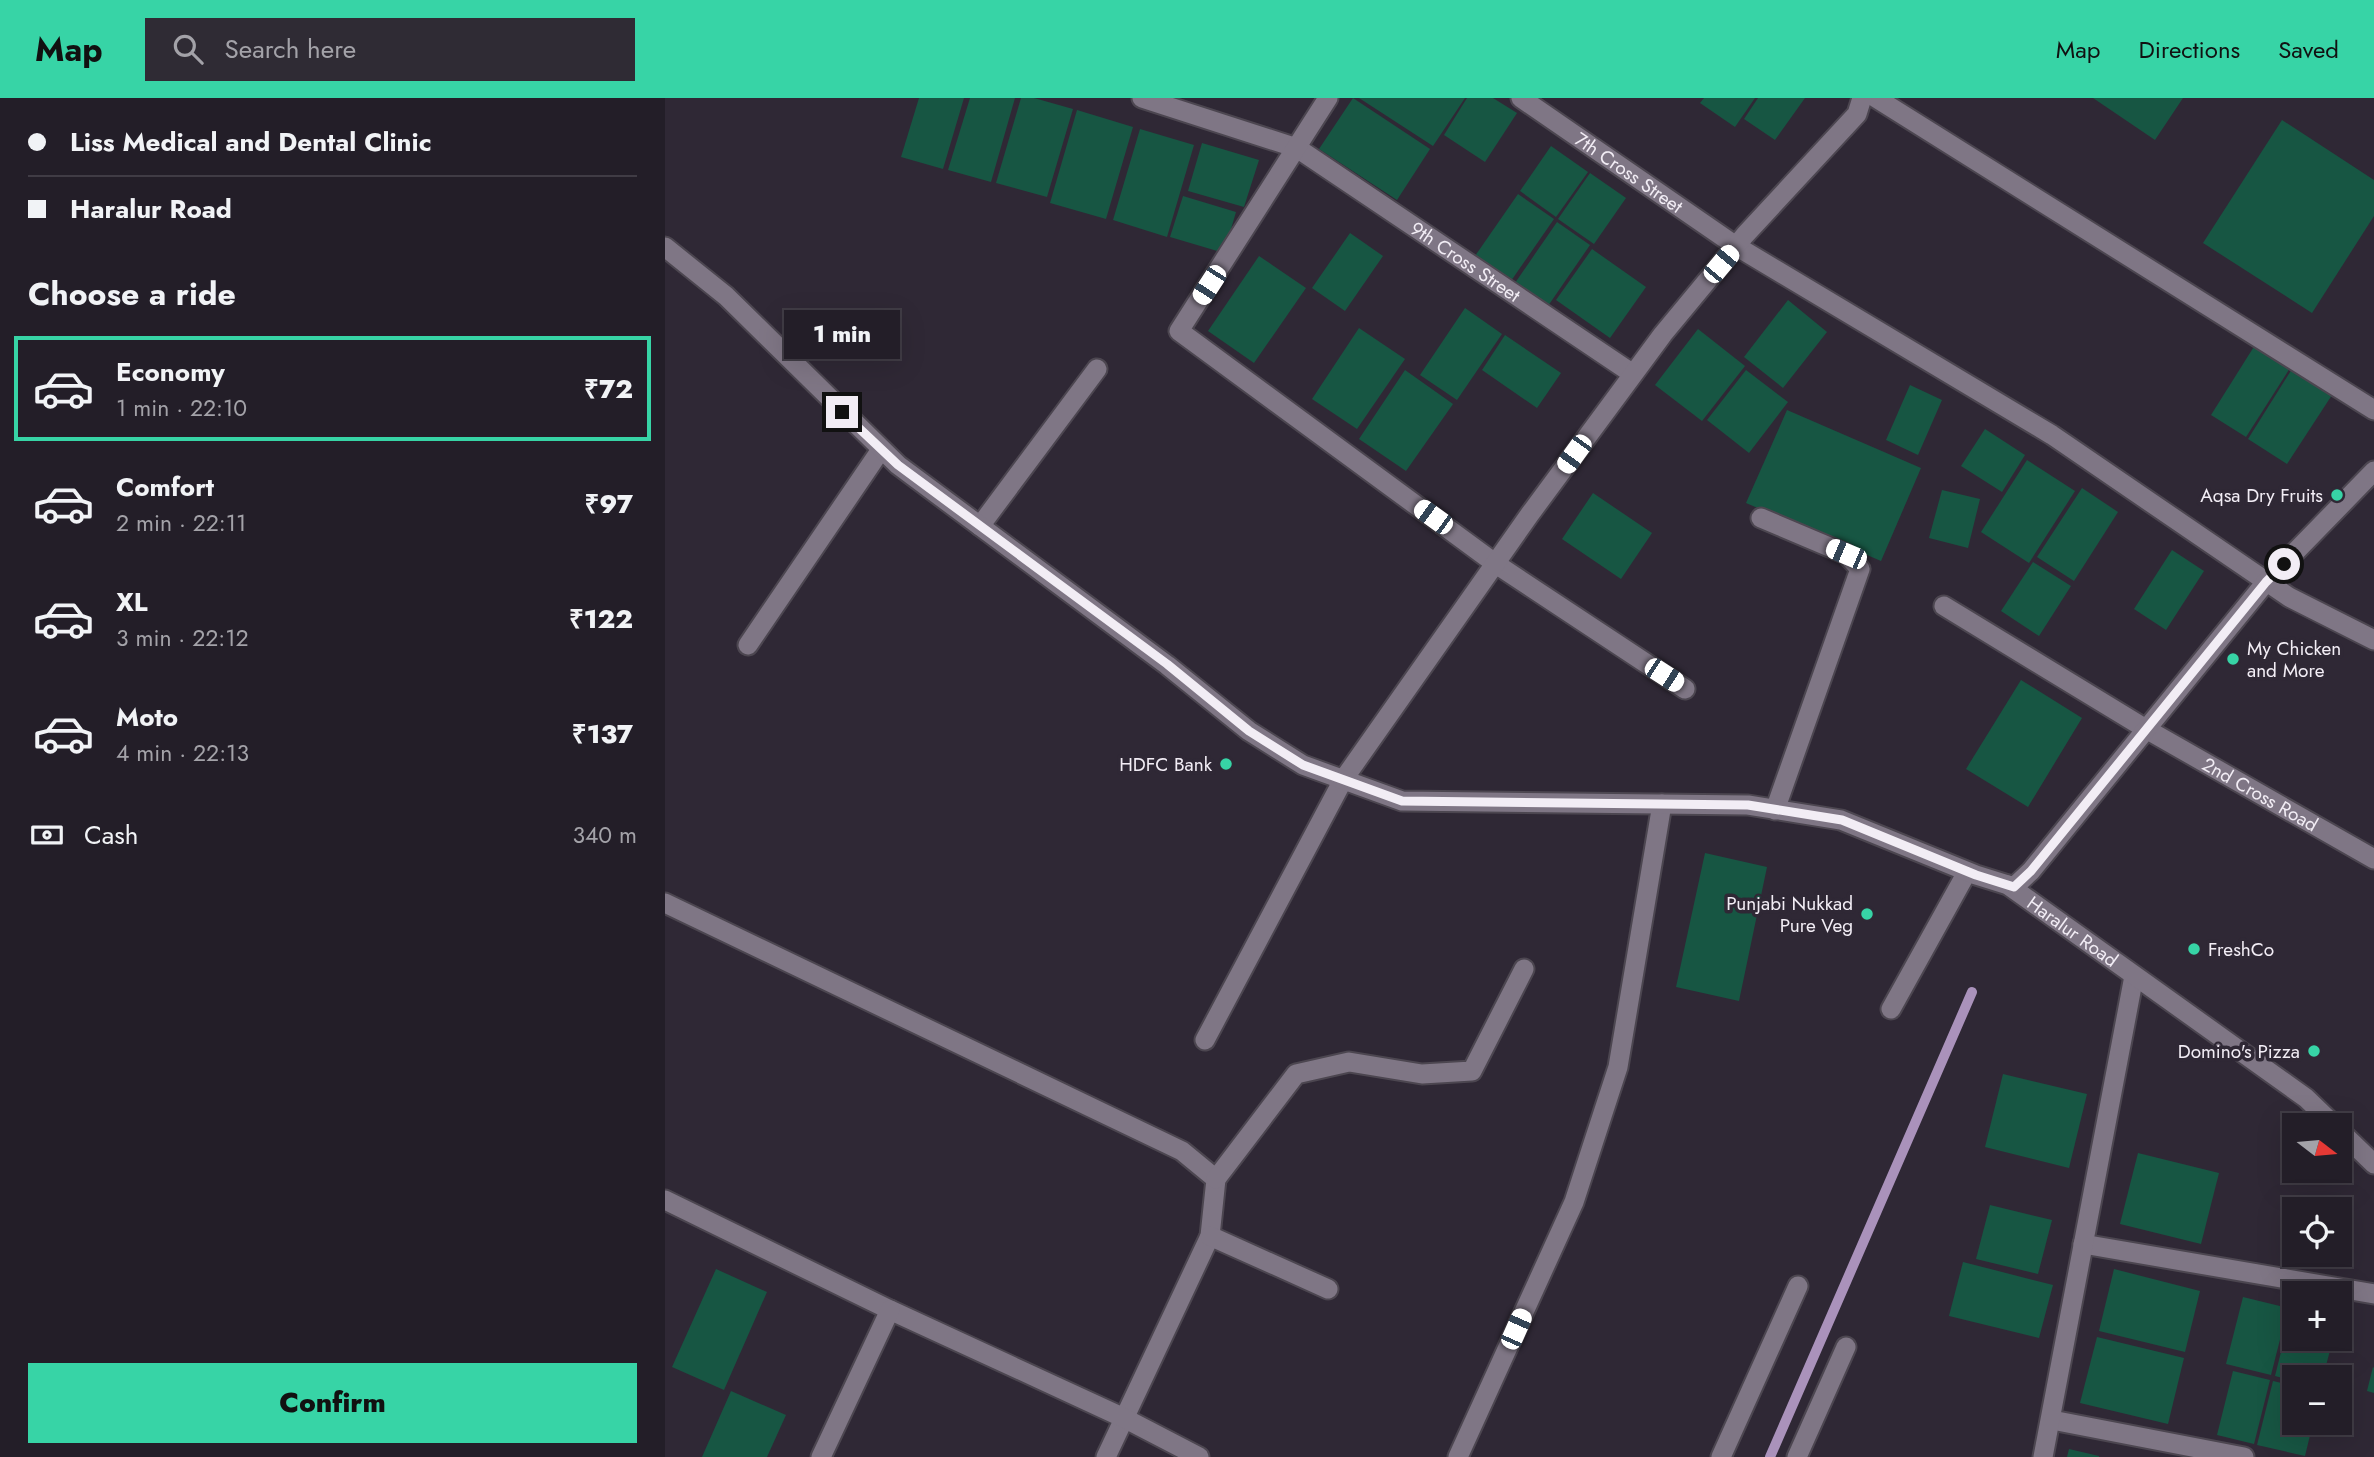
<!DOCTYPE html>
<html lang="en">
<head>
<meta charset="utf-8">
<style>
  :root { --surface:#231e28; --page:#2f2b34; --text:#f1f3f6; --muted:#a3a2a8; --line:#403c45; --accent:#37d4a6 }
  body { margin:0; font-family:Jost,sans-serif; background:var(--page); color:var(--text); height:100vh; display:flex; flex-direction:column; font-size:26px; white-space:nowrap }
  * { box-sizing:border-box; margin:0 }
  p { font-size:23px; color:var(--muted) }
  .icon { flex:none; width:38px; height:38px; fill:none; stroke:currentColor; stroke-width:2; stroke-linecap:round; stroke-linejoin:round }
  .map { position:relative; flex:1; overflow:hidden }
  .panel { display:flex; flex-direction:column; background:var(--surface); width:665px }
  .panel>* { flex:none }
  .banner { display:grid; align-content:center; height:154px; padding:0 28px; background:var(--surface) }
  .needle { width:46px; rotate:106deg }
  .tools { position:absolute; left:1617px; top:1015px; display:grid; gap:14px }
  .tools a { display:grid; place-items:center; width:70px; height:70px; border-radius:0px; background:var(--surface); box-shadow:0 7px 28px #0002,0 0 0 2px var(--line); font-size:35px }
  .end { position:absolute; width:32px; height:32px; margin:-16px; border:9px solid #f2edf5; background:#111; box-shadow:0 0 0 4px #111 }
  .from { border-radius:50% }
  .bubble { position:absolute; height:49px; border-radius:0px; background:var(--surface); box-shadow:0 7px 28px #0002,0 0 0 2px var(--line); font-size:23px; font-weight:800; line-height:49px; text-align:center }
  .car { position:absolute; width:21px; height:42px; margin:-21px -10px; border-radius:9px; box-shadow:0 0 5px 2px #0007; background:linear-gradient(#fff 24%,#345 0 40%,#fff 0 76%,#345 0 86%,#fff 0) }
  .banner b { display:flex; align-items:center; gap:24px; height:66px; font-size:26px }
  .banner b+b { border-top:2px solid var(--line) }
  .banner i { width:18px; height:18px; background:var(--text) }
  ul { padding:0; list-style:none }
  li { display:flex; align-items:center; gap:21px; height:105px; margin:0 14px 10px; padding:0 14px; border:4px solid transparent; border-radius:0px }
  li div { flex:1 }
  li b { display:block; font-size:26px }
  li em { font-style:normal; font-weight:800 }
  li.active { border-color:var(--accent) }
  li>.icon { width:63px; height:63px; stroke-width:1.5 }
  h2 { padding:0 28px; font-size:32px; line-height:84px }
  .pay { display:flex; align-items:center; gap:18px; height:77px; padding:0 28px; font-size:26px }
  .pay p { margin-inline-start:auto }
  .primary-button { display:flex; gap:14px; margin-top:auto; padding:14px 28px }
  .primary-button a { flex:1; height:80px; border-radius:0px; background:var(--accent); color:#111; font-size:28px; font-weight:800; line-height:80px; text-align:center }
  header { display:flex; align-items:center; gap:42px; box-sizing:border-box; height:98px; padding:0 35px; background:var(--accent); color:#111 }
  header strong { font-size:33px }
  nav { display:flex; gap:38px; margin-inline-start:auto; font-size:24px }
  .search { width:490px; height:63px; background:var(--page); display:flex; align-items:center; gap:18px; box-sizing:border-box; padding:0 24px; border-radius:0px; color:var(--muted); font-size:26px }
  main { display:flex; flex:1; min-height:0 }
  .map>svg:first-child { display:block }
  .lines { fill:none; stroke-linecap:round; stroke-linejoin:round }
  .stream { stroke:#aa92bb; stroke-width:10 }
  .building { fill:#175643 }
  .service-casing { stroke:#4c4650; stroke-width:23 }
  .minor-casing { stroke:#4c4650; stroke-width:23 }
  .tertiary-casing { stroke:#4c4650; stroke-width:23 }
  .service { stroke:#7f7685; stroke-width:19 }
  .minor { stroke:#7f7685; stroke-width:19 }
  .tertiary { stroke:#7f7685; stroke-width:19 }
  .route { stroke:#f2edf5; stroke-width:9 }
  .poi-dot { fill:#37d4a6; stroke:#2f2835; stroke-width:2.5 }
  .labels { text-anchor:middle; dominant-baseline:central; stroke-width:7; stroke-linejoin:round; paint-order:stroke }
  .street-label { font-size:19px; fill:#f2edf5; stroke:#2f2835 }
  .poi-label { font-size:19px; fill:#f2edf5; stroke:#2f2835; text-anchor:end }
</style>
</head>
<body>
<header>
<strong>Map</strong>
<div class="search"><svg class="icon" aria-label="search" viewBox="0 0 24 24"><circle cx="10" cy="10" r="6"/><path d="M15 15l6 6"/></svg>Search here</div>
<nav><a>Map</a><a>Directions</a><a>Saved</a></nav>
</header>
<main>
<section class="panel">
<div class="banner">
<b><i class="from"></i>Liss Medical and Dental Clinic</b>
<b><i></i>Haralur Road</b>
</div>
<h2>Choose a ride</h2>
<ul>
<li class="active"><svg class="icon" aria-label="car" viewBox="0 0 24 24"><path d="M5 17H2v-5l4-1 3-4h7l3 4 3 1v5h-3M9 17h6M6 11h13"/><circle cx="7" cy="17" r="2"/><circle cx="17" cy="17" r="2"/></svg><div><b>Economy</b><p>1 min · 22:10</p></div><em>₹72</em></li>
<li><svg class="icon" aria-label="car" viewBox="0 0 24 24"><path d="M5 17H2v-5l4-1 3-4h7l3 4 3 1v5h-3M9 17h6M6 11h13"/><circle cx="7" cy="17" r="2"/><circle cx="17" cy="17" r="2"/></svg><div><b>Comfort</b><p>2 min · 22:11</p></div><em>₹97</em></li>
<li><svg class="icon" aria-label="car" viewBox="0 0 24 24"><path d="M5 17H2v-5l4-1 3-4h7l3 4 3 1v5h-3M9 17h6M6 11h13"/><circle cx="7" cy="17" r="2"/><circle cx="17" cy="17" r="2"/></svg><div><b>XL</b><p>3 min · 22:12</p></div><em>₹122</em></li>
<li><svg class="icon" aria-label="car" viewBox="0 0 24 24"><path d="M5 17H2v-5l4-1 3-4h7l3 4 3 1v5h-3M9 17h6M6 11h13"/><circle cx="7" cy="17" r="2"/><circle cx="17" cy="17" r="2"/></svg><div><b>Moto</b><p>4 min · 22:13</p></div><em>₹137</em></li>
</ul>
<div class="pay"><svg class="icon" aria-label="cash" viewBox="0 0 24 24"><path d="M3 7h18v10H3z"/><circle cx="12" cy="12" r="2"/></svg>Cash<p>340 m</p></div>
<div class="primary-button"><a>Confirm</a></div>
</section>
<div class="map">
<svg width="1709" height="1359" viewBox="0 0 1709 1359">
  <rect width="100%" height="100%" fill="#2f2835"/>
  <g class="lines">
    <path class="stream" d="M1105,1359L1307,894"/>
  </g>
  <g class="building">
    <path d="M254,0H299L278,71L236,59Z"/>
    <path d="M305,0H350L326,84L283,72Z"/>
    <path d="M356,0H369L408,11L382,99L331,85Z"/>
    <path d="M688,0L765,51L732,102L654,51Z"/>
    <path d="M694,0H800L768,48Z"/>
    <path d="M802,0H828L852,15L820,64L779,37Z"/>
    <path d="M1039,0H1090L1070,29L1035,5Z"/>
    <path d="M1093,0H1140L1110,42L1079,21Z"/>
    <path d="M1428,0H1518L1490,42Z"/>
    <path d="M412,12L468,29L441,121L385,105Z"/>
    <path d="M1617,22L1709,82V118L1647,215L1538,145Z"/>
    <path d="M475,31L529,47L502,139L448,122Z"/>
    <path d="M537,45L594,62L579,109L523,93Z"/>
    <path d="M886,48L923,74L891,119L855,93Z"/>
    <path d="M925,75L961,100L929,146L893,121Z"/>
    <path d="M853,96L889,121L846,183L810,158Z"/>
    <path d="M518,98L571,114L559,155L505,139Z"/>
    <path d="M892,124L925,147L883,208L850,185Z"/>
    <path d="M685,135L718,158L680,213L647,190Z"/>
    <path d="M927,151L981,189L945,240L891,202Z"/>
    <path d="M594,158L641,190L589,265L543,233Z"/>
    <path d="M1123,202L1162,234L1118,290L1079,259Z"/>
    <path d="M800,210L837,236L792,302L755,277Z"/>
    <path d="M694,230L740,261L692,331L647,301Z"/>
    <path d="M1033,231L1080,268L1037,323L990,287Z"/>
    <path d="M840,237L896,275L872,310L817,272Z"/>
    <path d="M1590,247L1625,270L1581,339L1546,317Z"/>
    <path d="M1627,271L1667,297L1622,366L1583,341Z"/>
    <path d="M740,272L788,306L741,373L694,341Z"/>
    <path d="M1081,272L1123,304L1084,355L1042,322Z"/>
    <path d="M1245,287L1277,302L1253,357L1221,342Z"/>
    <path d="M1122,312L1256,370L1216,463L1081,405Z"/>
    <path d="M1320,331L1360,357L1337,394L1296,368Z"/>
    <path d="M1362,362L1410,393L1364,465L1316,434Z"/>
    <path d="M1417,390L1453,414L1409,483L1372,459Z"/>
    <path d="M1277,392L1315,401L1303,450L1264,440Z"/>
    <path d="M928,395L987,435L956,481L897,441Z"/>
    <path d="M1507,452L1539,473L1501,532L1469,511Z"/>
    <path d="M1368,464L1406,488L1374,538L1336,513Z"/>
    <path d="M1356,582L1417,620L1363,709L1301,671Z"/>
    <path d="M1040,755L1102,769L1074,903L1011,889Z"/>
    <path d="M1338,976L1422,996L1404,1070L1320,1049Z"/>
    <path d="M1473,1055L1554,1075L1536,1146L1455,1126Z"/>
    <path d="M1325,1107L1387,1122L1373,1176L1311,1161Z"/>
    <path d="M1298,1164L1388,1187L1374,1240L1284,1218Z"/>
    <path d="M51,1171L102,1194L59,1292L7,1269Z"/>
    <path d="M1449,1171L1535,1193L1520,1254L1434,1233Z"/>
    <path d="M1578,1199L1623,1210L1606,1277L1561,1266Z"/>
    <path d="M1627,1210L1629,1211V1241H1668L1658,1279H1629V1283L1610,1278Z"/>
    <path d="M1432,1239L1519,1260L1503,1326L1415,1305Z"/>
    <path d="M1708,1269L1709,1270V1295L1702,1293Z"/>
    <path d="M1568,1273L1605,1282L1589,1346L1552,1337Z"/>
    <path d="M1608,1283L1629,1288V1325H1648L1640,1358L1592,1347Z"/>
    <path d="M66,1293L121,1317L102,1359H37Z"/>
    <path d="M1404,1351L1434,1358V1359H1402Z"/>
  </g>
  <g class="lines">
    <defs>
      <g id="service">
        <path d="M1096,420L1181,456L1195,471L1110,712"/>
        <path d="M315,428L432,271"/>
        <path d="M83,547L215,353"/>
      </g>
      <g id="minor">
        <path id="s1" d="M477,0L632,50L968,276"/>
        <path d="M663,0L514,233L831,466L1020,591"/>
        <path id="s2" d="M856,0L1071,148L1387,337L1624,499L1709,542"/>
        <path d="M1211,0L1709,312"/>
        <path id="s3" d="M1279,508L1481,631L1709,761"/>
        <path d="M1343,787L1349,789L1366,773L1601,484L1709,373"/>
        <path d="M0,805L517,1053L551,1081L545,1138L441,1359"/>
        <path d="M1226,911L1302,774"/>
        <path d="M540,942L678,682L865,416L998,236L1080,137L1192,16L1197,0"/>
        <path d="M551,1081L631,976L684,964L757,976L807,973L859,871"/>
        <path d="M0,1102L225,1212L459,1320L534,1359"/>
        <path d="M545,1138L663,1191"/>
        <path d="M1418,1146L1709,1196"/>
        <path d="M1387,1322L1579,1359"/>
        <path d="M156,1359L225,1212"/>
        <path d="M793,1359L909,1104L953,969L997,706"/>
        <path d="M1056,1359L1133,1188"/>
        <path d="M1132,1359L1181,1249"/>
        <path d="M1378,1359L1469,878"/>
      </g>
      <g id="tertiary">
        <path id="s4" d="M0,149L61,198L233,367L502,567L584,633L638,667L737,703L1083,707L1176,722L1311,777L1343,787L1641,1000L1669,1027"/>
        <path d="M1675,1033L1709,1066"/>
      </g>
    </defs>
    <use href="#service" class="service-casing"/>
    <use href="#minor" class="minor-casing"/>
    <use href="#tertiary" class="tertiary-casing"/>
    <use href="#service" class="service"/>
    <use href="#minor" class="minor"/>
    <use href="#tertiary" class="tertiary"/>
  </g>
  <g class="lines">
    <path class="route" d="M177,314L233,367L502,566L584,633L638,667L737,703L1083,707L1177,722L1311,777L1349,789L1366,773L1601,484L1619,466"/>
  </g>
  <g class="poi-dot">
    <circle cx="1672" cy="397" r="7"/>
    <circle cx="1568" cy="561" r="7"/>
    <circle cx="561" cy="666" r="7"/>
    <circle cx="1202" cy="816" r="7"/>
    <circle cx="1529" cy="851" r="7"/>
    <circle cx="1649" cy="953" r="7"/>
  </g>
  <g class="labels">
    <g class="street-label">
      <text stroke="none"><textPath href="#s2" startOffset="131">7th Cross Street</textPath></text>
      <text stroke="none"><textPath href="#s1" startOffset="366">9th Cross Street</textPath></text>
      <text stroke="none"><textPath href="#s3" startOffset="368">2nd Cross Road</textPath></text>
      <text stroke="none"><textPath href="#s4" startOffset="1628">Haralur Road</textPath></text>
    </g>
    <g class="poi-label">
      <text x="1658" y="397">Aqsa Dry Fruits</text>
      <text x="1582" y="550" text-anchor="start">My Chicken<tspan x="1582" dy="22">and More</tspan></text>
      <text x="547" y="666">HDFC Bank</text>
      <text x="1188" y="805">Punjabi Nukkad<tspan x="1188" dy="22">Pure Veg</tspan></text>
      <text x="1543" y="851" text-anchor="start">FreshCo</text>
      <text x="1635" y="953">Domino's Pizza</text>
    </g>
  </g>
</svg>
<div class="tools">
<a><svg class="needle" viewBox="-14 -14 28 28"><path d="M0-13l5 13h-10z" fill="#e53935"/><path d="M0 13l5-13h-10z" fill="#a3a2a8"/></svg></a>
<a><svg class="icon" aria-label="locate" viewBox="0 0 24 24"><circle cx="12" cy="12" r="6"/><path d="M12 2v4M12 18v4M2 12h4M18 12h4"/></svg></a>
<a>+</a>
<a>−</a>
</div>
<i class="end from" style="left:1619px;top:466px"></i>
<i class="end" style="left:177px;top:314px"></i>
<div class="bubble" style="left:119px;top:212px;width:116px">1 min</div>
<i class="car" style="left:1056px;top:166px;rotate:40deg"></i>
<i class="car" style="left:544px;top:187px;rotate:213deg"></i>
<i class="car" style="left:909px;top:356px;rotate:216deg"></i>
<i class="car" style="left:768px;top:419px;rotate:306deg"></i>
<i class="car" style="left:1181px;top:456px;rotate:293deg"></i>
<i class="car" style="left:999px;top:577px;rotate:123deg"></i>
<i class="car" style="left:851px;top:1231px;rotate:24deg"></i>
</div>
</main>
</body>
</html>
